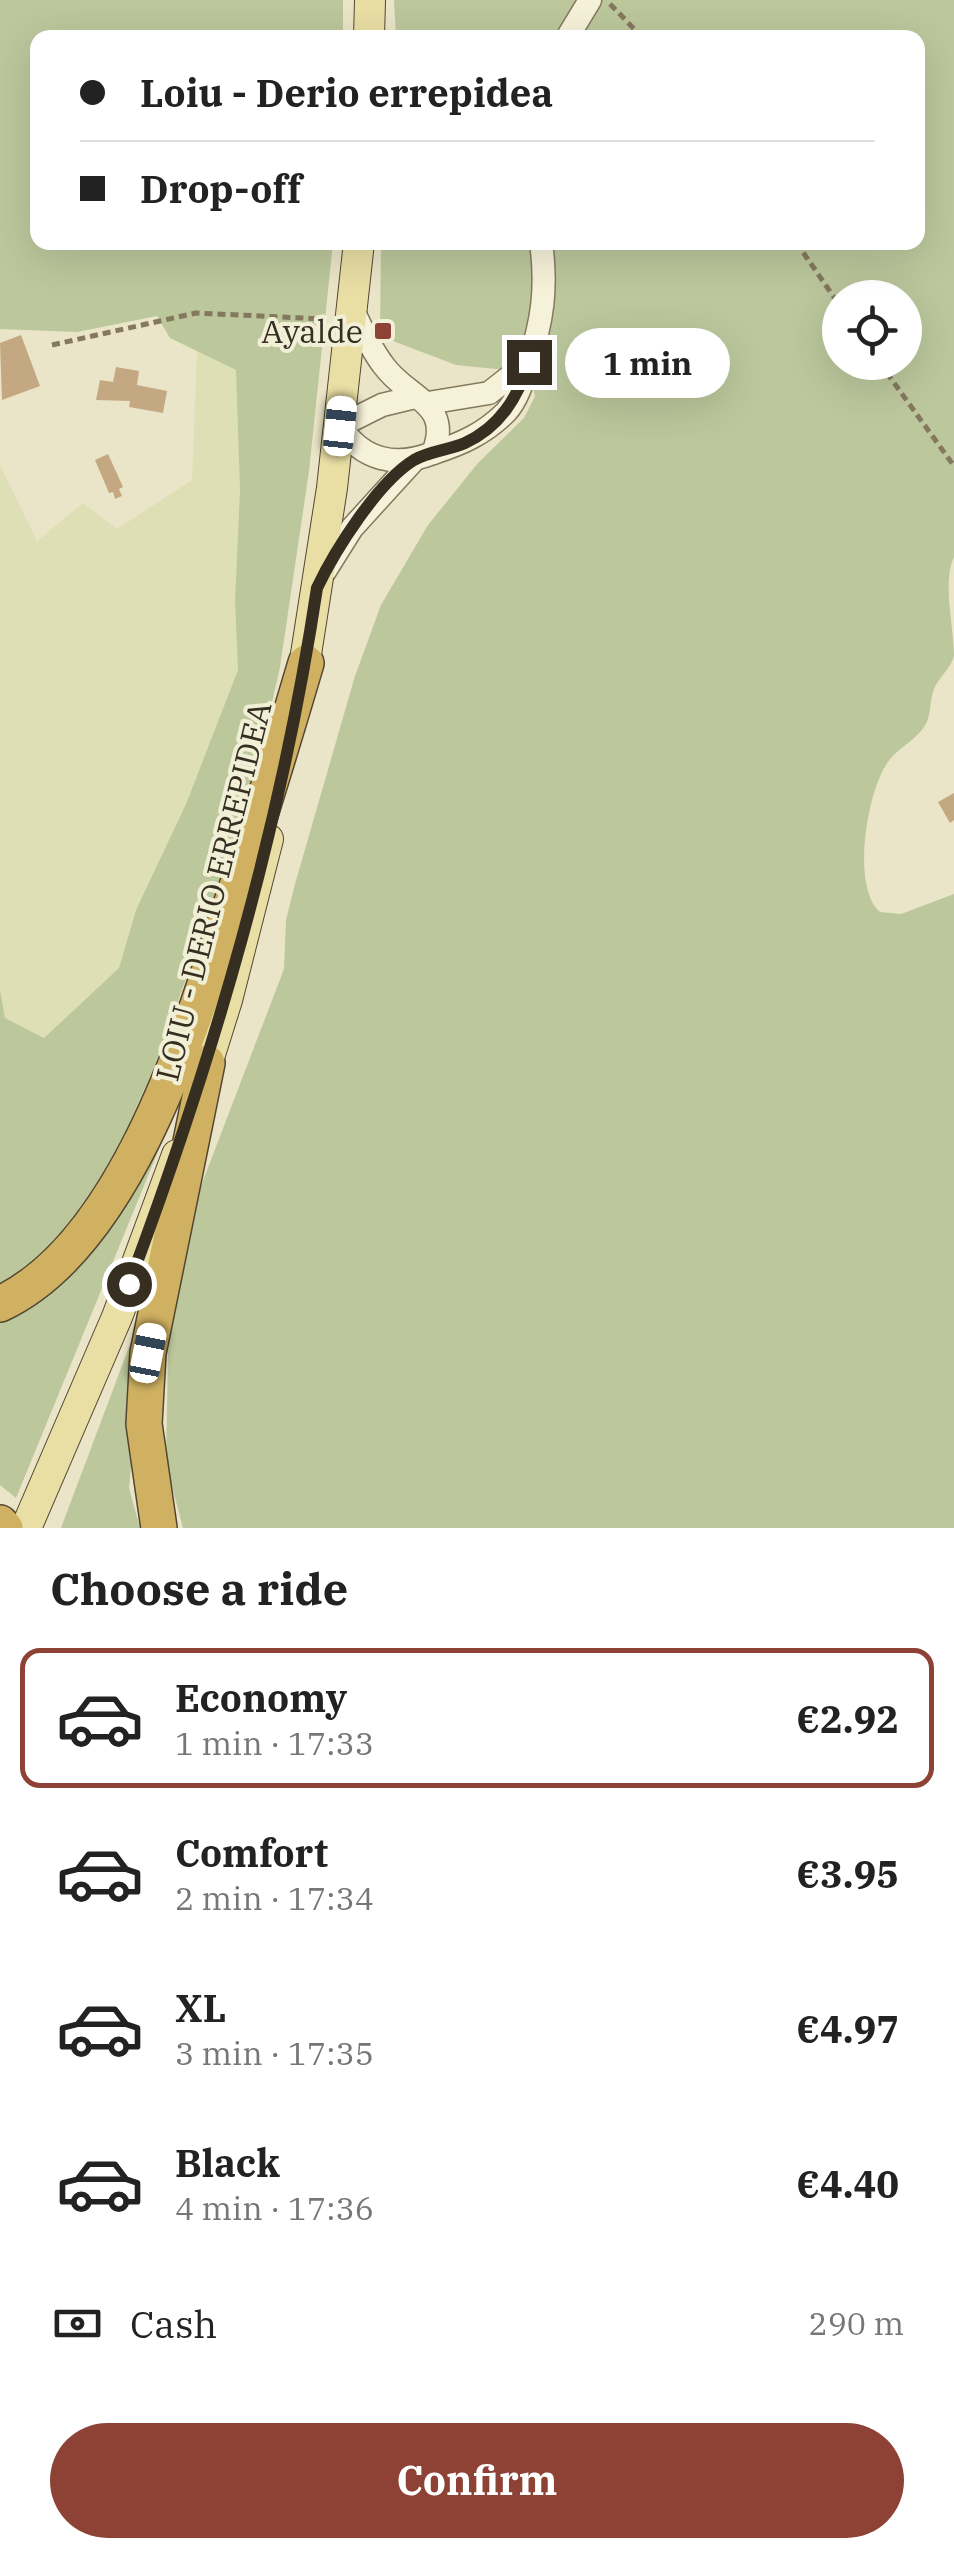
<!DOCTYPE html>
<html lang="en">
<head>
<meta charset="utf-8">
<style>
  :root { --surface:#fff; --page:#f2f2f2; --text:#222; --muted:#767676; --line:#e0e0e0; --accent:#8d4235 }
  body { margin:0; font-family:"IBM Plex Serif",serif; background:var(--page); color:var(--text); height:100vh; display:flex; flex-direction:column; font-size:38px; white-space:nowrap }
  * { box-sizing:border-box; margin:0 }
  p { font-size:32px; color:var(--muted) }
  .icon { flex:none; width:55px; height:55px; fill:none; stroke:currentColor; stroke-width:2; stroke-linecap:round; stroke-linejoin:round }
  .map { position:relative; height:1528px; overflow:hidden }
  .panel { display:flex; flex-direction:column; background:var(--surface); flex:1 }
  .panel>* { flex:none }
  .hud { position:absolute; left:30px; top:30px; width:895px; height:220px; border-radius:20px; box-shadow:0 10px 40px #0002; display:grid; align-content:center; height:220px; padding:0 50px; background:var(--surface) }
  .controls { position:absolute; left:822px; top:280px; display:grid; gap:20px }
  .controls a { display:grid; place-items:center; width:100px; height:100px; border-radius:50%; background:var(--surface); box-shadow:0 10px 40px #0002; font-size:50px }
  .end { position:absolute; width:45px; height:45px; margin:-22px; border:12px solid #362e21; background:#fff; box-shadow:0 0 0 5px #fff }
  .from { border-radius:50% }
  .bubble { position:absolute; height:70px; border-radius:35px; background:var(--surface); box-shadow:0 10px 40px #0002; font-size:32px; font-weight:800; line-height:70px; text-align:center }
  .car { position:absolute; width:30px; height:60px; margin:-30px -15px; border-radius:12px; box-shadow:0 0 8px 2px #0007; background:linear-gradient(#fff 24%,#345 0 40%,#fff 0 76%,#345 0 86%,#fff 0) }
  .hud b { display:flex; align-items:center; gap:35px; height:95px; font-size:38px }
  .hud b+b { border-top:2px solid var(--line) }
  .hud i { width:25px; height:25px; background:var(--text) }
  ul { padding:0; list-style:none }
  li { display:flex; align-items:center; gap:30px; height:140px; margin:0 20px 15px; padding:0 30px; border:5px solid transparent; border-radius:20px }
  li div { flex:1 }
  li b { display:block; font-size:38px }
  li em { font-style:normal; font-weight:800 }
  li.active { border-color:var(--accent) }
  li>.icon { width:90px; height:90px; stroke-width:1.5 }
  h2 { padding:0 50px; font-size:45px; line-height:120px }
  .pay { display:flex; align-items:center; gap:25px; height:110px; padding:0 50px; font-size:38px }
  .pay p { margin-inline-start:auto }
  .button { display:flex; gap:20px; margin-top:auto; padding:20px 50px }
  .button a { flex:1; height:115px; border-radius:60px; background:var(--accent); color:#fff; font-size:40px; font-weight:800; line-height:115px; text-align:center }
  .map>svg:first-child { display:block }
  .farmland { fill:#dfdfb6 }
  .green { fill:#bcc79c; fill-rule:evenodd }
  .building { fill:#c4a881 }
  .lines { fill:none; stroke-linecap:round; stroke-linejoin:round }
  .minor-casing { stroke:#84785f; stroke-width:25 }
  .major-casing { stroke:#534632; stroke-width:32 }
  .highway-casing { stroke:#534632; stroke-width:38 }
  .path { stroke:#84785f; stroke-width:5; stroke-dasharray:8 5; stroke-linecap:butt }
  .minor { stroke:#f6f2da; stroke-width:22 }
  .major { stroke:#e9dea4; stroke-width:30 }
  .highway { stroke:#d0b161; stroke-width:35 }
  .route { stroke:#362e21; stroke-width:12 }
  .poi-dot { fill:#8d4235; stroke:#f2efd7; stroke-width:4 }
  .labels { text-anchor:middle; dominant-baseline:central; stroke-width:8; stroke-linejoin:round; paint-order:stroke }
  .poi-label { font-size:32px; fill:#362e21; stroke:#f2efd7; text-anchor:end }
  .street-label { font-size:32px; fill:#362e21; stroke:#f2efd7 }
</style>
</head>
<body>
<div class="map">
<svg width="954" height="1528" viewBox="0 0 954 1528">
  <rect width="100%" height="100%" fill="#eae5c8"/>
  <path class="farmland" d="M197,351L236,370L240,490L235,601L238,670L186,804L136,910L119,968L44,1038L5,1018L0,990V465L37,541L83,503L117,529L192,480Z"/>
  <g class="green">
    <path d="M0,0H343V37L38,38V242L333,243L309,471L280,667L247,812L152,1072L95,1200L58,1248L0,1290V990L5,1018L44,1038L119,968L136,910L186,804L238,670L235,601L240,490L236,370L170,338L157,316L77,332L0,329Z"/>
    <path d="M394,0H954V557C942,583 954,626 954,656C951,668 938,678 934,689C929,701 932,716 924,727C914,742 895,749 886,765C867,794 851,887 880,912L901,914L954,894V1528H183L166,1464L168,1352L186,1225L284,969L286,920L295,884L355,676L381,605L428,525L478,463L524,418L535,396L532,384L506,370L456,365L380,336L381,243L918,242V38L396,37ZM840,298H905V362H840Z"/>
    <path d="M167,1112L173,1115L16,1498L0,1485V1322C89,1283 126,1194 167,1112Z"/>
    <path d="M147,1299L129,1488L140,1528H61Z"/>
  </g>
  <g class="building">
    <path d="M21,335L40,386L2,400L0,343Z"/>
    <path d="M116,367L139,371L137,385L167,391L163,413L129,407L130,401L96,400L100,380L113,382Z"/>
    <path d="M108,454L123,487L119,489L122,496L115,499L113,492L109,493L95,460Z"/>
    <path d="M954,793V820L950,823L938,802Z"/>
  </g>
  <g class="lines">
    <defs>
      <g id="minor">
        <path d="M567,38L590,0"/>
        <path d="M353,310C362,330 371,349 384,366C408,399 453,403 433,453C395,468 362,460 340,426L382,405L415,397"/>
        <path d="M428,403L489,393L526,364"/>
        <path d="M433,453C461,444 484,434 506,412C518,399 523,380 528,364C543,321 547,287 541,242"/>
        <path d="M325,571L352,528L413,461"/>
      </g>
      <g id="major">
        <path d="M369,38L370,0"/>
        <path d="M301,686L332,488L359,242"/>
        <path d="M201,1083L227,1000L268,839"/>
        <path d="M26,1528L117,1317L177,1155"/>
      </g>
      <g id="highway">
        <path d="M0,1304C128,1244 193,1022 234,896C259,819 283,741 306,663"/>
        <path d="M0,1523L5,1528"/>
        <path d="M159,1528L144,1424L148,1353L207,1063"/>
      </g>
    </defs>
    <use href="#minor" class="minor-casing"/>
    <use href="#major" class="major-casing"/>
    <use href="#highway" class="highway-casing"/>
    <g class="path">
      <path d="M610,4L643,38"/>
      <path d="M796,242L840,306"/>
      <path d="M52,345L196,313L324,319"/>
      <path d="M879,362L954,466"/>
    </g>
    <use href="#minor" class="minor"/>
    <use href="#major" class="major"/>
    <use href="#highway" class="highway"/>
  </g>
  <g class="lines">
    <path class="route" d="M129,1284C214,1057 281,827 317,588C335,550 378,482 414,460C430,451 449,450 465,443C500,427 518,397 529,362"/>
  </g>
  <rect class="poi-dot" x="373" y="321" width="20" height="20" rx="5"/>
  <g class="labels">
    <g class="poi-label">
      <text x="363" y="331">Ayalde</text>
    </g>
    <g class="street-label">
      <text transform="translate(213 891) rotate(-76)">LOIU - DERIO ERREPIDEA</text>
    </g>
  </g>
</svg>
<div class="controls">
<a><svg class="icon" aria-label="locate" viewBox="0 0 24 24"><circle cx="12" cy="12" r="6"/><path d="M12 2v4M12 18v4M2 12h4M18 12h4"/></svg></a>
</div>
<i class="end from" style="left:129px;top:1284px"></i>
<i class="end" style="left:529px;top:362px"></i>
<div class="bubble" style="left:565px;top:328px;width:165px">1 min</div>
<i class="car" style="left:340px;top:426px;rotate:6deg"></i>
<i class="car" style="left:148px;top:1353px;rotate:11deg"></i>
<div class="hud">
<b><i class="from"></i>Loiu - Derio errepidea</b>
<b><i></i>Drop-off</b>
</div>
</div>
<section class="panel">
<h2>Choose a ride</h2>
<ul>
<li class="active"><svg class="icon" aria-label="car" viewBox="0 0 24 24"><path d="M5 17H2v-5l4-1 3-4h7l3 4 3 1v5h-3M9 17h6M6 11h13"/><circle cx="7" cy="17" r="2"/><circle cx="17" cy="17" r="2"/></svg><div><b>Economy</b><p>1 min · 17:33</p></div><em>€2.92</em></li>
<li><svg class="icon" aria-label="car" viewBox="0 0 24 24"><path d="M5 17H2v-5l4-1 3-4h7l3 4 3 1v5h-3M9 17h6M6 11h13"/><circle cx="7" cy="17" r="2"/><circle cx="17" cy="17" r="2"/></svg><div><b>Comfort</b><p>2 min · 17:34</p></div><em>€3.95</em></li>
<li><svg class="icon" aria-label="car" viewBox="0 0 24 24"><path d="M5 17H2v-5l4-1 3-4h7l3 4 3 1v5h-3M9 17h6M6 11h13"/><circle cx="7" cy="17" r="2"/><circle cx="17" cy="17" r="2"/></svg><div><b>XL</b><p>3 min · 17:35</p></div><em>€4.97</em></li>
<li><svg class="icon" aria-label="car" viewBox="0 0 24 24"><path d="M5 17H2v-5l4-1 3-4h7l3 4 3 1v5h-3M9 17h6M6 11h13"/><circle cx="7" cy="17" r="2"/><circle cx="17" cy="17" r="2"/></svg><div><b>Black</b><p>4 min · 17:36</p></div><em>€4.40</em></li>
</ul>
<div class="pay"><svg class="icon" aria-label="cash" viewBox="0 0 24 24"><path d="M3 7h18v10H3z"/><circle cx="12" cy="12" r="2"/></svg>Cash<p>290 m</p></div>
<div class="button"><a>Confirm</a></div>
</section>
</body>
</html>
